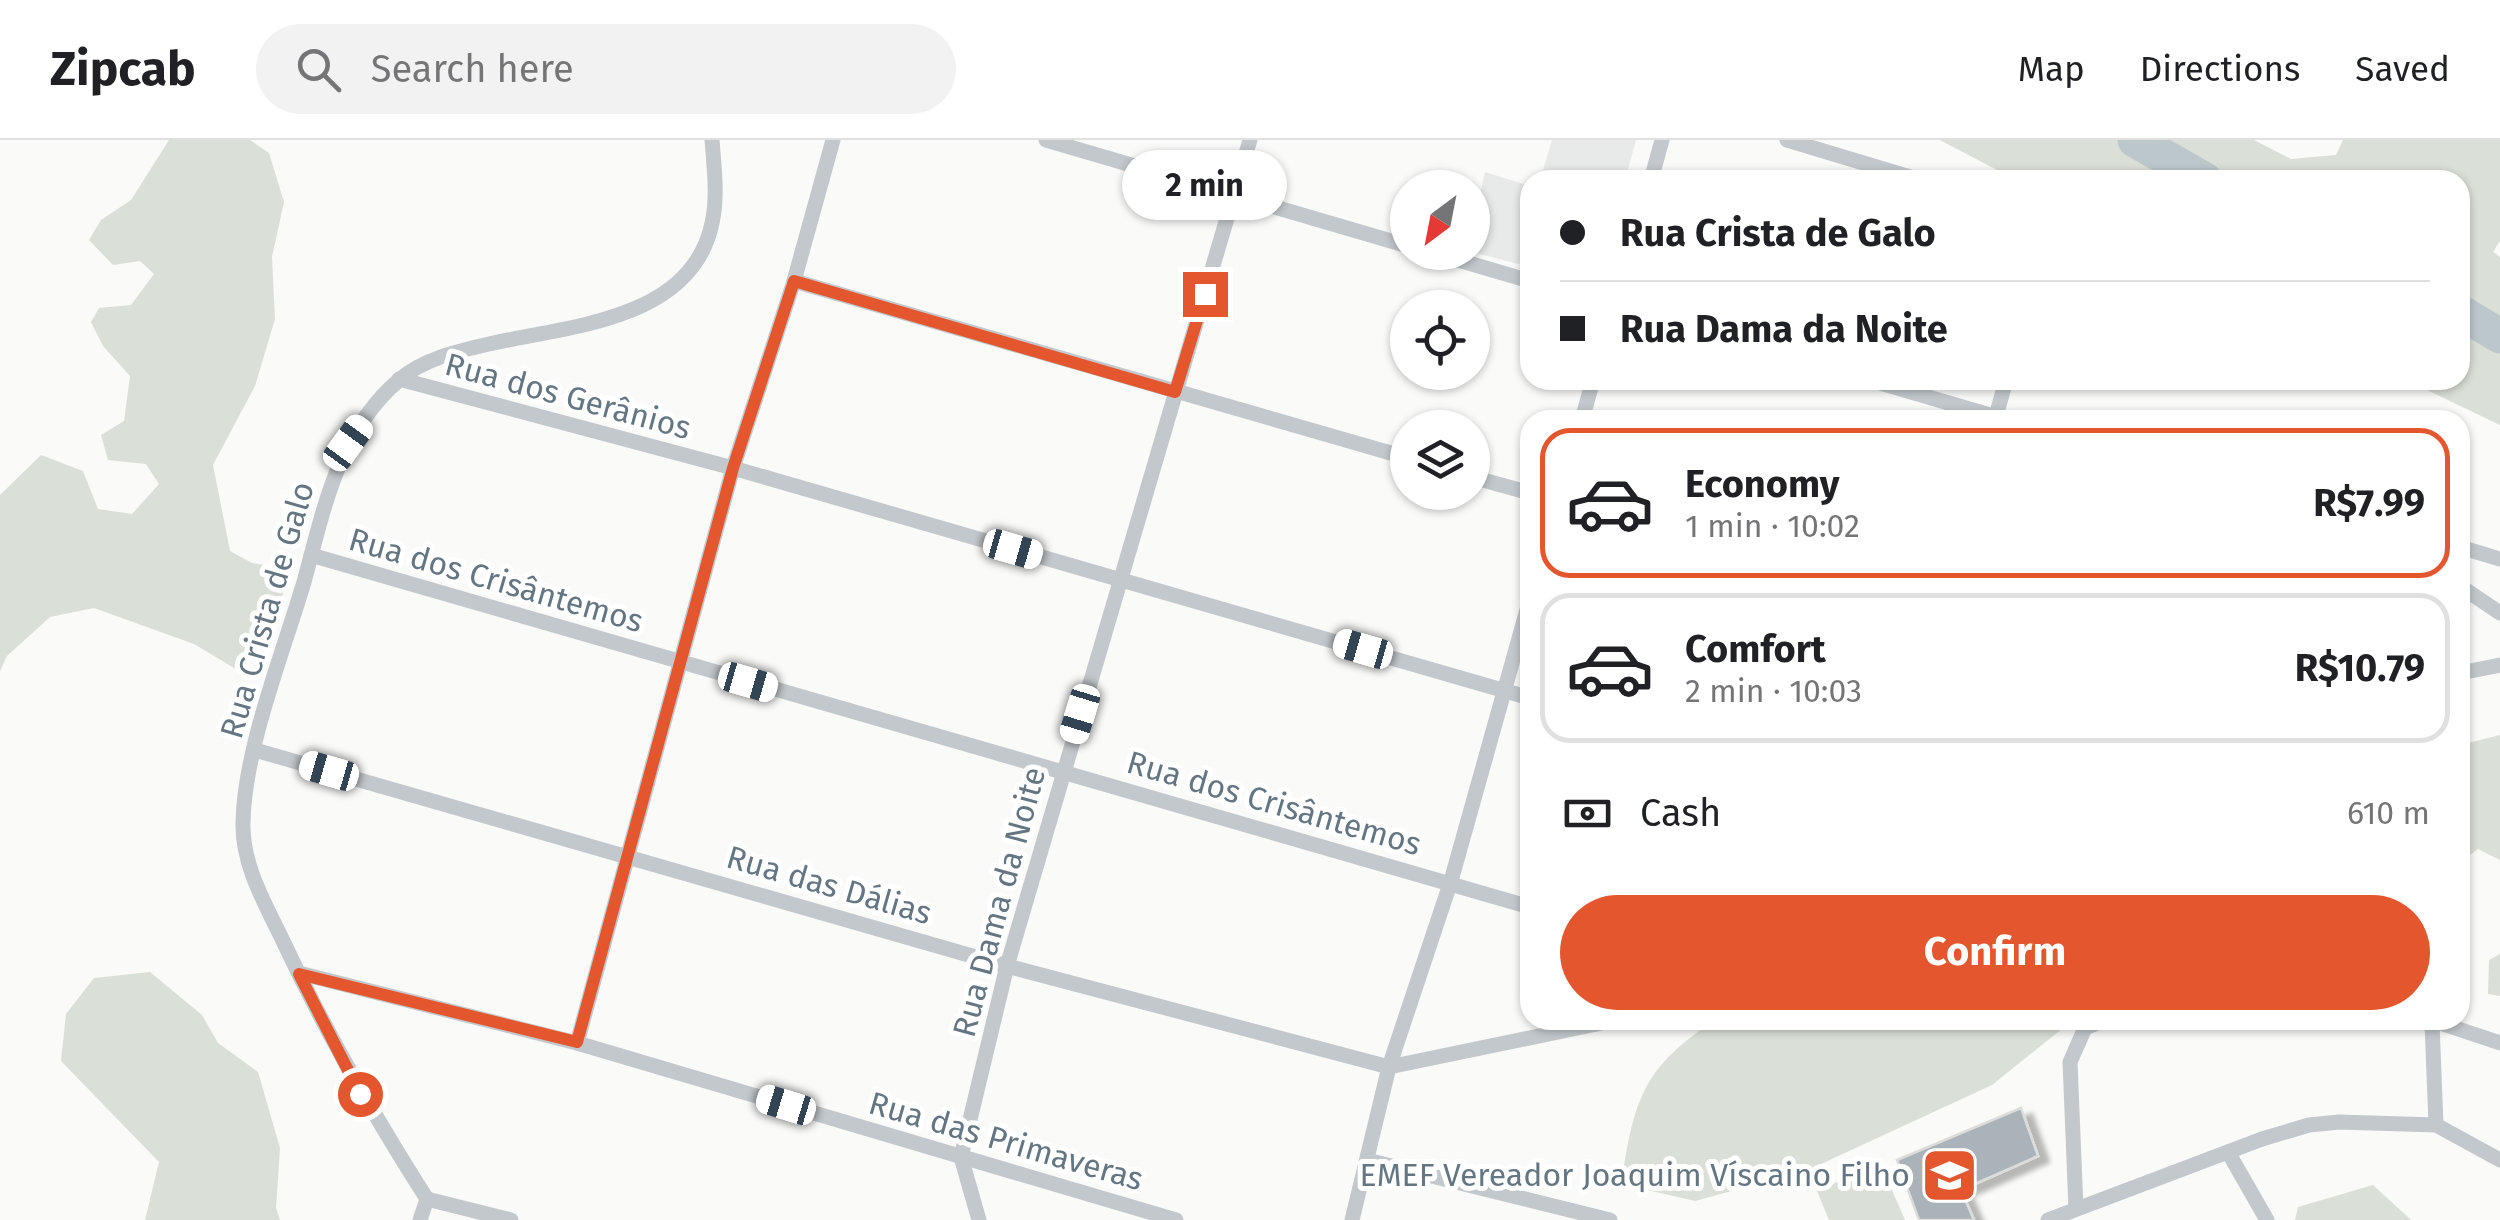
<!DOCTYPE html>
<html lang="en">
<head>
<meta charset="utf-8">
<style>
  :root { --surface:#fff; --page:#f2f2f2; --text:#202124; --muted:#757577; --line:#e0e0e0; --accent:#e4572e }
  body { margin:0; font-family:"Fira Sans",sans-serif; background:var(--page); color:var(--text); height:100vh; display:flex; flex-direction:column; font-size:38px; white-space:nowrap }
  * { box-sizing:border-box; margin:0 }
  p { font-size:32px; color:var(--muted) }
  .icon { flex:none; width:55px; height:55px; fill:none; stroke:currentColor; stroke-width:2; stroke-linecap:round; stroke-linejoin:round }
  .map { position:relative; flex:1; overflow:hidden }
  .drawer { position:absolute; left:1520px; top:270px; width:950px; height:620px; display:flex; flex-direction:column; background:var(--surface); border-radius:30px; box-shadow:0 2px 8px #0004 }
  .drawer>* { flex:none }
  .hud { position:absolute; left:1520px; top:30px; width:950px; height:220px; border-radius:30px; box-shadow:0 2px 8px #0004; display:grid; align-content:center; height:220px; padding:0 40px; background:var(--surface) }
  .needle { width:65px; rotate:212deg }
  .fabs { position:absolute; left:1390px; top:30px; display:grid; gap:20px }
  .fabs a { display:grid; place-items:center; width:100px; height:100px; border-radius:50%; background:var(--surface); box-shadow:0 2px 8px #0004; font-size:50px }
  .end { position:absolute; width:45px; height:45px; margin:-22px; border:12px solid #e4572e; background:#fff; box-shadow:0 0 0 5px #fff }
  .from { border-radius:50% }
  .bubble { position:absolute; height:70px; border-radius:35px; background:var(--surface); box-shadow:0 2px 8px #0004; font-size:32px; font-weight:700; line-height:70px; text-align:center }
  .car { position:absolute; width:30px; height:60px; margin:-30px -15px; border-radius:12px; box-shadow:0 0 8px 2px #0007; background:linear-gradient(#fff 24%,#345 0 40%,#fff 0 76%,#345 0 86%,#fff 0) }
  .hud b { display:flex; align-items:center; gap:35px; height:95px; font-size:38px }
  .hud b+b { border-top:2px solid var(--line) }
  .hud i { width:25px; height:25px; background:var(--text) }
  ul { padding:18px 0 0; list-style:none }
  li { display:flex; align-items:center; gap:30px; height:150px; margin:0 20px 15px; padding:0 20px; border:5px solid var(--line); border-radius:30px }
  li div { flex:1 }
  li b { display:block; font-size:38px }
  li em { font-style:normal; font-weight:700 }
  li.current { border-color:var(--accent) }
  li>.icon { width:90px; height:90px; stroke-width:1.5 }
  .pay { display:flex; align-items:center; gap:25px; height:110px; padding:0 40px; font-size:38px }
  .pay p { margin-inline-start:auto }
  .action { display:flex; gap:20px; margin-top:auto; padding:20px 40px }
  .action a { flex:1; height:115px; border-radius:60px; background:var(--accent); color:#fff; font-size:40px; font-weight:700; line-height:115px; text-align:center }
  header { display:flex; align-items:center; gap:60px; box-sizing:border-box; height:140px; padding:0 50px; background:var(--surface); border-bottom:2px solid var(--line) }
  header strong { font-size:48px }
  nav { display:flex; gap:55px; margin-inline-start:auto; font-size:35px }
  .search { width:700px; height:90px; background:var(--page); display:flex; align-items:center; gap:25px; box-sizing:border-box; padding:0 35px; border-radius:55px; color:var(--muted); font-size:38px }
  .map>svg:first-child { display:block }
  .built { fill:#e8e9e9 }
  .green { fill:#dadfd7 }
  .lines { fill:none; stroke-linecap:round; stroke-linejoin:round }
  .river { stroke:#bbc7cb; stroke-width:35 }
  .building { fill:#aab3b9; stroke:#dcdcda; stroke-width:2.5; filter:url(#shadow) }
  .minor { stroke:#c3c8cc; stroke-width:15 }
  .route { stroke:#e4572e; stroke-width:12 }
  .labels { text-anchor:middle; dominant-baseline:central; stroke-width:10; stroke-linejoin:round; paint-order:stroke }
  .street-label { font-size:32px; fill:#657683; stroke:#fff }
  .poi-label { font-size:32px; fill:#657683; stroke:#fff; text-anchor:end }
</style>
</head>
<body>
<header>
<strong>Zipcab</strong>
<div class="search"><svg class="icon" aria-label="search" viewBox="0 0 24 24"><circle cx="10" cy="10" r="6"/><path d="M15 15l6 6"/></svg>Search here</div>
<nav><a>Map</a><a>Directions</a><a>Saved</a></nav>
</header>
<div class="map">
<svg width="2500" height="1080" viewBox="0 0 2500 1080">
  <defs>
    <filter id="shadow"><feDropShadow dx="11" dy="6" stdDeviation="2.5" flood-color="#0004"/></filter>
  </defs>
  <rect width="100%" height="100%" fill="#fafaf8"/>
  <g class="built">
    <path d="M1552,0H1636L1625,40H1540Z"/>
    <path d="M1485,32L1530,46V121L1518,124L1472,112L1473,86Z"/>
  </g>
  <g class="green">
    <path d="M169,0H250L269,13L284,62L272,117L275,179L255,246L213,325L230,411L252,423L275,427L287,445L275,472L255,489L254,513L241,532L194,504L94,468L50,477L7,516L0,531V355L41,315L83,331L98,369L132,374L159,344L146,324L108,320L101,295L124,281L130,236L103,206L91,182L99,168L131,165L154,134L140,121L113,125L89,100L101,80L131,60Z"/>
    <path d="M1940,0H2254L2291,19L2336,15L2343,0H2500V101L2493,112L2500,117V285L2406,240H2460V40H2016Z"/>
    <path d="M2500,595V720L2478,709L2460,722V605Z"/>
    <path d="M2500,814V856L2488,854L2489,820Z"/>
    <path d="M150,832L202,875L218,903L258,932L280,1008L276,1068L280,1080H145L159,1022L61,921L66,874L94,838Z"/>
    <path d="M1715,880H2073L1992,945L1808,1030L1695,1061L1621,1044C1634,960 1642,928 1715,880Z"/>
    <path d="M1880,1023L1905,1080H1829L1817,1051Z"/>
    <path d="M2373,1045L2411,1080H2295L2298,1067Z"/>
  </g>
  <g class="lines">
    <g class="river">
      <path d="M2135,0L2205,40"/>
      <path d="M2460,172L2500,196"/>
    </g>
  </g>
  <path class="building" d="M2021,968L2038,1016L1961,1050L1974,1080H1919L1897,1020Z"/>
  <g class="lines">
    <g class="minor">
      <path d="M1046,0L1408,106"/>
      <path d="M1787,0L1920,40"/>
      <path d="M1651,40L1662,0"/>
      <path d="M1431,112L1530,141"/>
      <path d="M794,141L1408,318"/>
      <path d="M399,239L733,328L1530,558"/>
      <path d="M1870,240L2007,280"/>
      <path d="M1582,280L1593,240"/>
      <path d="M1995,280L2006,240"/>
      <path d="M1472,337L1530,353"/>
      <path d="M2460,407L2500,419"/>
      <path d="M311,415L1530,767"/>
      <path d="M2460,446L2500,473"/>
      <path d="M2460,533L2500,525"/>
      <path d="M255,610L1007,826L1389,927L1616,880"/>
      <path d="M299,833L577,903L1176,1080"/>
      <path d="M2431,880L2500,903"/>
      <path d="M2432,883L2436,985"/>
      <path d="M577,903L733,328L794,141L833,0"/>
      <path d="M2228,1012L2267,1080"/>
      <path d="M1367,1020L1610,1080"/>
      <path d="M427,1059L511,1080"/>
      <path d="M2076,1069L2070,922L2085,888L2104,880"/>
      <path d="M420,1080L427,1059C374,976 326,893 284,803C266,765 242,726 243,683C244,610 283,513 304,442C324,369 338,292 399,240C423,219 458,211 489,204C568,186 692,181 712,83C718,57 714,26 712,0"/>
      <path d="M979,1080L961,1017L1007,826L1250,0"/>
      <path d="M1352,1080L1389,927L1451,741L1530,459"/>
      <path d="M2048,1080L2262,999L2309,985L2339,982L2436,985L2500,1020"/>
    </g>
  </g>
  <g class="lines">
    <path class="route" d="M360,954L299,834L577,902L733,328L794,141L1175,252L1205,154"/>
  </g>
  <defs>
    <symbol id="school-square" viewBox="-11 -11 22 22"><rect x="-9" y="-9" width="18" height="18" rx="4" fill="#e4572e" stroke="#fff"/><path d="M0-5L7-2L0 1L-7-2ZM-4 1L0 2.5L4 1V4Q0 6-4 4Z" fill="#fff"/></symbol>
  </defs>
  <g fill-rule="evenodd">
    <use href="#school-square" x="1918" y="1004" width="63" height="63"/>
  </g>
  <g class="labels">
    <g class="street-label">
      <text transform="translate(568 256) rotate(15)">Rua dos Gerânios</text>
      <text transform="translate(496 440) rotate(16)">Rua dos Crisântemos</text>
      <text transform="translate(267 470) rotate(-74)">Rua Crista de Galo</text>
      <text transform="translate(1274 663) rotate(16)">Rua dos Crisântemos</text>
      <text transform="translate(829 745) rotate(16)">Rua das Dálias</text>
      <text transform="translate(999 762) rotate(-75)">Rua Dama da Noite</text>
      <text transform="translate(1006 1001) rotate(16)">Rua das Primaveras</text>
    </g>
    <g class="poi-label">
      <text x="1910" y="1035">EMEF Vereador Joaquim Víscaino Filho</text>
    </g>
  </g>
</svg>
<div class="fabs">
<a><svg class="needle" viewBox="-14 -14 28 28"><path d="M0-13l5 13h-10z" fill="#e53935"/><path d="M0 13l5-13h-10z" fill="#757577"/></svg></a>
<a><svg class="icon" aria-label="locate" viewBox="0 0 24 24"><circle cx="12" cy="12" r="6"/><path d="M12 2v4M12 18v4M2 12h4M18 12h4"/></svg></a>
<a><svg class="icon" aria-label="layers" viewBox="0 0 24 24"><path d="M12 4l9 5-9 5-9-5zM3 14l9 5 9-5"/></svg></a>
</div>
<i class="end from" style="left:360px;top:954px"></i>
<i class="end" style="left:1205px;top:154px"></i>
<div class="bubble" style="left:1122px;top:10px;width:165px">2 min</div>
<i class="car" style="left:348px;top:303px;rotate:36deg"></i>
<i class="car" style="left:1013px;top:409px;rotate:106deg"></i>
<i class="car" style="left:1363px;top:509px;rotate:286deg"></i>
<i class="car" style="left:748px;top:542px;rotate:106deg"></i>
<i class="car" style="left:1080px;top:574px;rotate:197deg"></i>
<i class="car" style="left:329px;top:631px;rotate:286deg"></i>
<i class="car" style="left:786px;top:965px;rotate:287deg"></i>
<div class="hud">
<b><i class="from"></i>Rua Crista de Galo</b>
<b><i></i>Rua Dama da Noite</b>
</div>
<section class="drawer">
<ul>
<li class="current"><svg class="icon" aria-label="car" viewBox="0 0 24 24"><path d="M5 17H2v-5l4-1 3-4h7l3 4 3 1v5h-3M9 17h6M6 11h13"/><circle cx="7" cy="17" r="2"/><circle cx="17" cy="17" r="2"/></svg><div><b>Economy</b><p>1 min · 10:02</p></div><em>R$7.99</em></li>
<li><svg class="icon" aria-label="car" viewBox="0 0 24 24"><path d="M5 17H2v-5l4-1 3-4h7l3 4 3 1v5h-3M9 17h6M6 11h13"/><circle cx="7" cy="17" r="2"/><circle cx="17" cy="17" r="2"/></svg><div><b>Comfort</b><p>2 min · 10:03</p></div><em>R$10.79</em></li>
</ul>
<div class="pay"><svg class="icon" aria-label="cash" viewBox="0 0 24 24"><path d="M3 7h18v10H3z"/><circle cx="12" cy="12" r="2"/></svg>Cash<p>610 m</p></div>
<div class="action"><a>Confirm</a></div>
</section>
</div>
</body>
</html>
